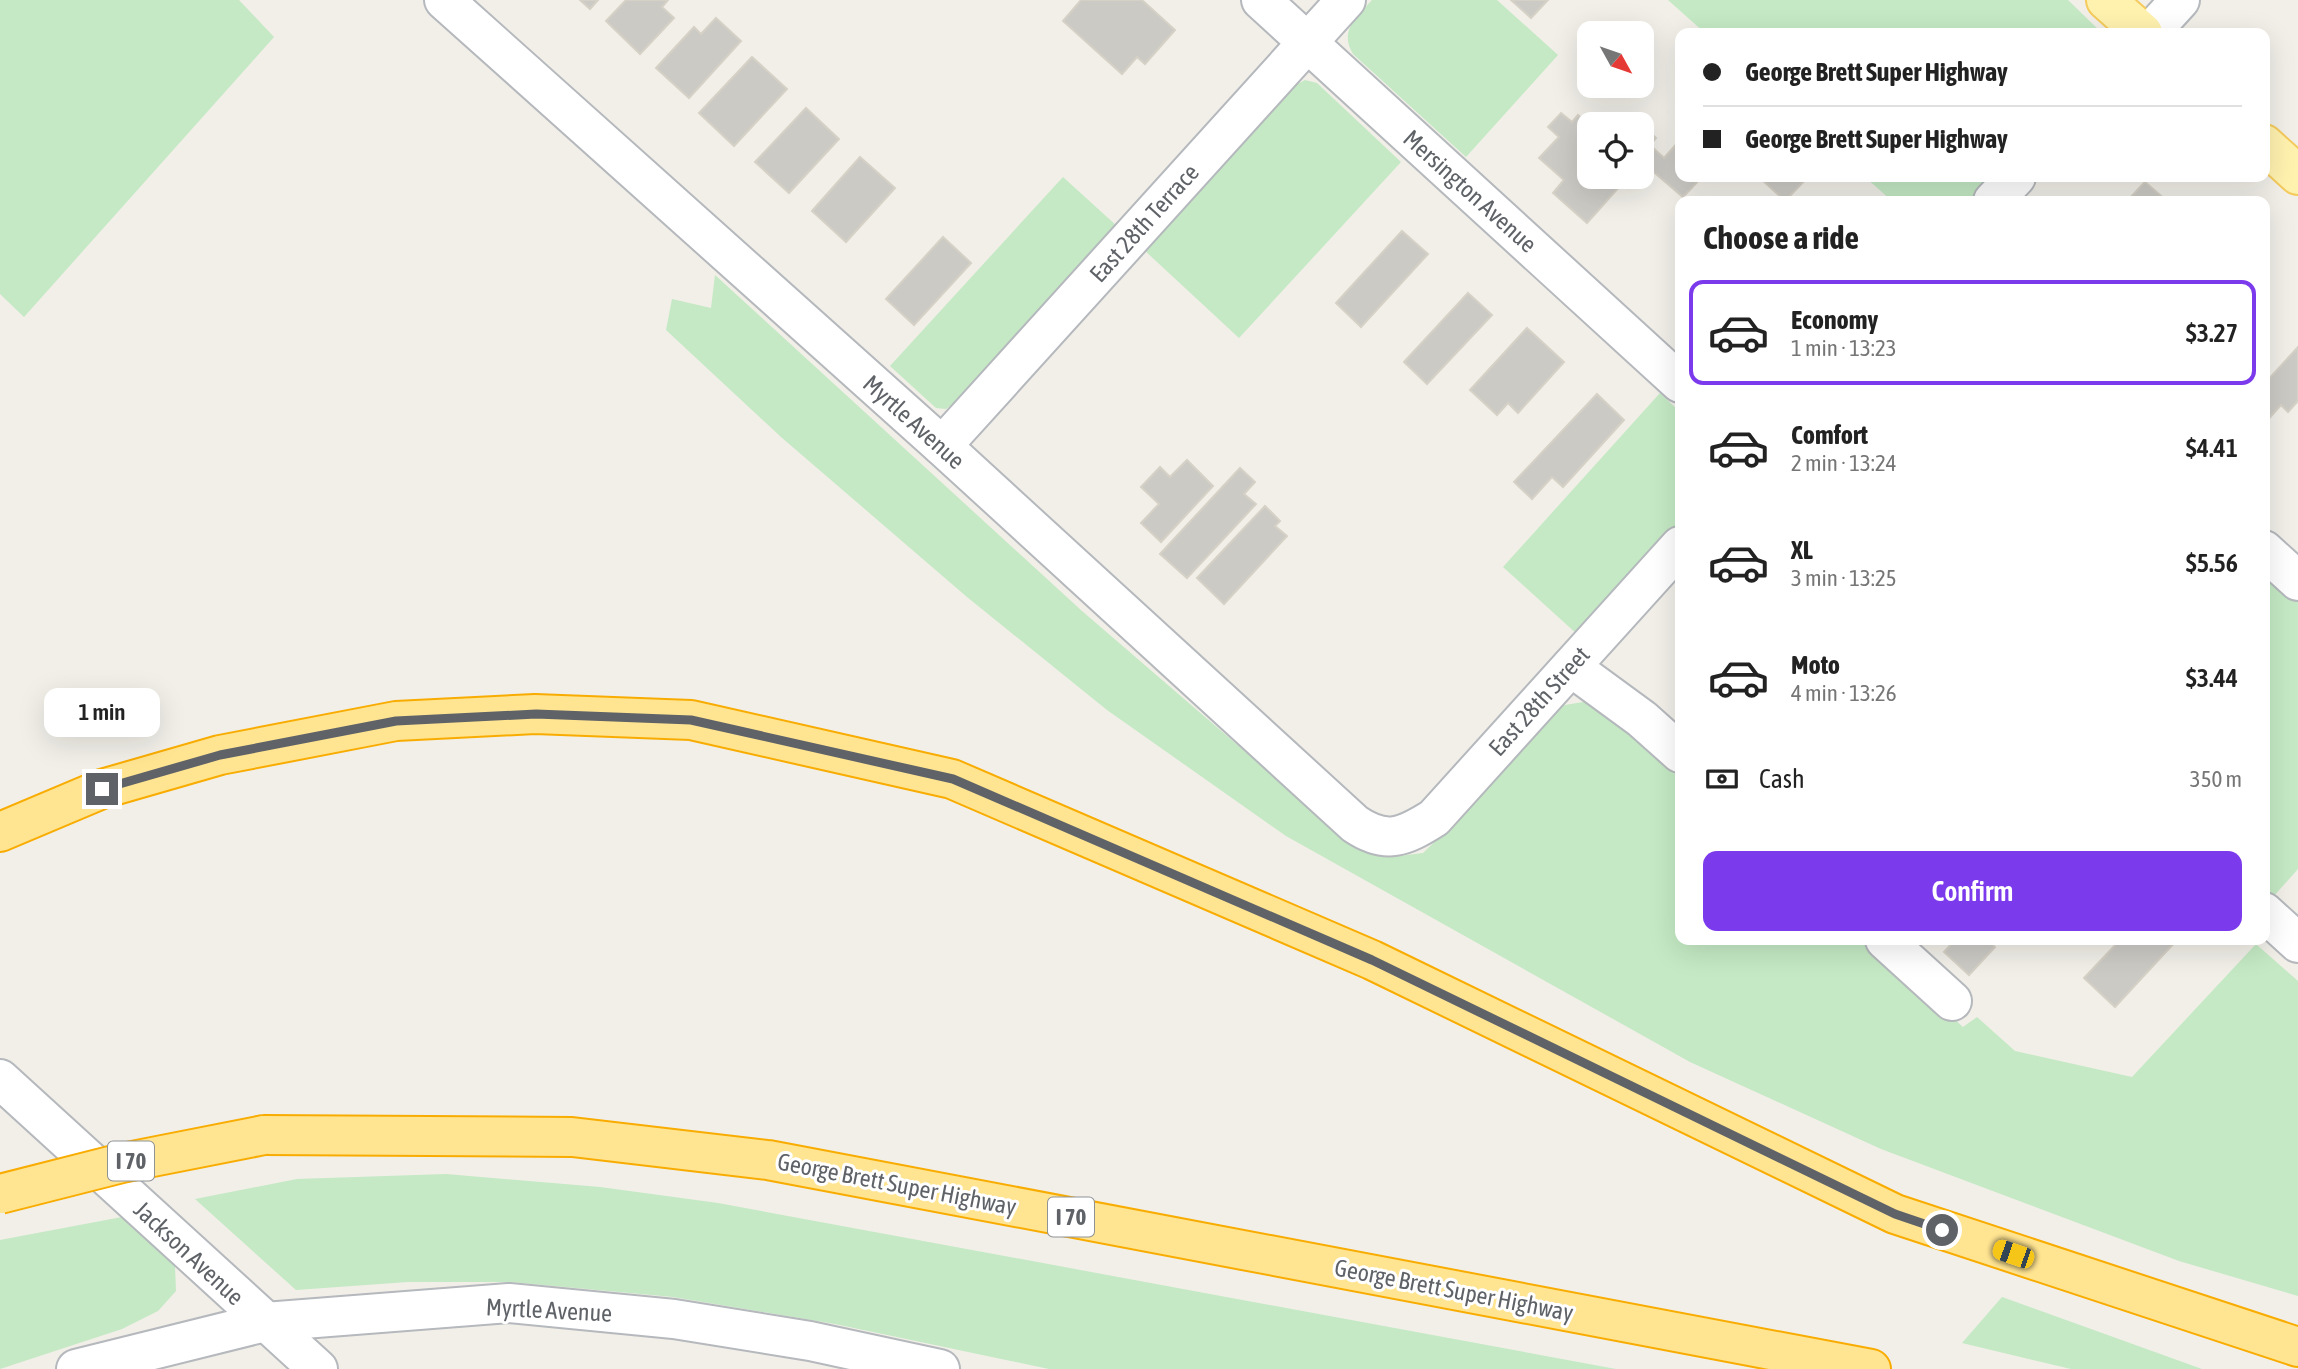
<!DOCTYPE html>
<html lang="en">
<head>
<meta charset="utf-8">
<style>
  :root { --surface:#fff; --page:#f2f2f2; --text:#222; --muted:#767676; --line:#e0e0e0; --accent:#7c3aed }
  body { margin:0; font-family:"Asap Condensed",sans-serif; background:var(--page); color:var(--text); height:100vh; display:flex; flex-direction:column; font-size:26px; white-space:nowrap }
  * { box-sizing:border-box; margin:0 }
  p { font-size:23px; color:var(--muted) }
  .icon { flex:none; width:38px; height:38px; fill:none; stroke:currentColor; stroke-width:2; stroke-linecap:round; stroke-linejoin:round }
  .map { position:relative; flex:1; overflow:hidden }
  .sheet { position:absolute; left:1675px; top:196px; width:595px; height:749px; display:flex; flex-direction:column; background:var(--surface); border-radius:14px; box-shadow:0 7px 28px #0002 }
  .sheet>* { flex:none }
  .guide { position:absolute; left:1675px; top:28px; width:595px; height:154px; border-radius:14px; box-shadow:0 7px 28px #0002; display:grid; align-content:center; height:154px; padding:0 28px; background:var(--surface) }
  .needle { width:46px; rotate:130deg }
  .controls { position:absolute; left:1577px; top:21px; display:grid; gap:14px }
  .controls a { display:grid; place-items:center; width:77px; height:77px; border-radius:14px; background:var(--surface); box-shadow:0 7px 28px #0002; font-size:35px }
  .end { position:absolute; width:32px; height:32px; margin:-16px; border:9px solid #5f6368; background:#fff; box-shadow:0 0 0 4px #fff }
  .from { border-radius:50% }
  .bubble { position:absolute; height:49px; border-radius:14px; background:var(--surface); box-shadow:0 7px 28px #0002; font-size:23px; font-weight:600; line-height:49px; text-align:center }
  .car { position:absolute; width:21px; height:42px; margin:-21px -10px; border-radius:9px; box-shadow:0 0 5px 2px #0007; background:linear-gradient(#f5c518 24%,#345 0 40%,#f5c518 0 76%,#345 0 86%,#f5c518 0) }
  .guide b { display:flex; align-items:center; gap:24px; height:66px; font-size:26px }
  .guide b+b { border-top:2px solid var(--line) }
  .guide i { width:18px; height:18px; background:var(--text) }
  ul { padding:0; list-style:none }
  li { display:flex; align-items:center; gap:21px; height:105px; margin:0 14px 10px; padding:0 14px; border:4px solid transparent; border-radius:14px }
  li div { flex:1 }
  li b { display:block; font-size:26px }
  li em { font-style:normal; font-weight:600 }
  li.on { border-color:var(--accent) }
  li>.icon { width:63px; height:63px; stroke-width:1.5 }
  h2 { padding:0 28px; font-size:32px; line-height:84px }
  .pay { display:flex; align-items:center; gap:18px; height:77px; padding:0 28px; font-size:26px }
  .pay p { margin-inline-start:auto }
  .button { display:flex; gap:14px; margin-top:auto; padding:14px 28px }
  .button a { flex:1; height:80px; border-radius:14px; background:var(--accent); color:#fff; font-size:28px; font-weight:600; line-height:80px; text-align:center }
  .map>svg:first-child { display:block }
  .green { fill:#c4e9c4 }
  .building { fill:#cccac5; stroke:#d6d1c6; stroke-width:2 }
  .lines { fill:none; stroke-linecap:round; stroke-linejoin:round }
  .minor-casing { stroke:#b5b8bc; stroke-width:42 }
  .major-casing { stroke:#f5cb5d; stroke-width:42 }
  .highway-casing { stroke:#f9ac00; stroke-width:42 }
  .minor { stroke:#fff; stroke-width:38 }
  .major { stroke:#fff2af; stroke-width:38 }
  .highway { stroke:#ffe491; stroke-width:38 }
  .highway-bridge-casing { stroke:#f9ac00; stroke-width:42; stroke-linecap:butt }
  .highway-bridge { stroke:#ffe491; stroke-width:38 }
  .route { stroke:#5f6368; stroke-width:9 }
  .labels { text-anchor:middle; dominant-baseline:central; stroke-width:6; stroke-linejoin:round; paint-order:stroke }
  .shield { fill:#fff; stroke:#8f9295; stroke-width:2 }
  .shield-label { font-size:23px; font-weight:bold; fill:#5f6368 }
  .street-label { font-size:24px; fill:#5f6368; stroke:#fff }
</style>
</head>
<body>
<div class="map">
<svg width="2298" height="1369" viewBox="0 0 2298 1369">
  <rect width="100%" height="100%" fill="#f1efe8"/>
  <g class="green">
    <path d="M0,0H239L274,37L24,317L0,294Z"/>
    <path d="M1372,0H1497L1558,55L1466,157L1353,54C1339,31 1356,18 1372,0Z"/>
    <path d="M1668,0H2068L2102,33H1705Z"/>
    <path d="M1305,80L1317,83L1401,162L1239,338L1143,249L1292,87Z"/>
    <path d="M1063,177L1118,227L959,400L946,409L936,408L890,366Z"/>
    <path d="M1865,177H1991L1969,201H1892Z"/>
    <path d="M715,275L1082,611L1349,841L1391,857L1423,853L1455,822L1559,706L1589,701L1620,718L1680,772V940H1867L1963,1027L1977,1017L2015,1051L2132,1077L2256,944L2298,981V1296L2179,1261L1881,1149L1690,1062L1286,836L1107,710L967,597L781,437L666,330L672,299L711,308Z"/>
    <path d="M1660,393L1680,412V524L1578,635L1503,567Z"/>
    <path d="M2264,575L2298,594V869L2272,898L2265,891Z"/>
    <path d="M446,1174L600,1187L718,1203L1616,1369H1049L835,1324L673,1297L511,1282H408L296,1290L195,1199L297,1179Z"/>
    <path d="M122,1217L175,1266L176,1291L158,1311L122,1329L0,1369V1240Z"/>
    <path d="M2002,1297L2202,1369H2071L1962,1343Z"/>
  </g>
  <g class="building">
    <path d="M580,0H598L590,9Z"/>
    <path d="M626,0H668L662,7L674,18L640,54L606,21Z"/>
    <path d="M1081,0H1142L1175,30L1145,64L1137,57L1122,74L1063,21Z"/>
    <path d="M1511,0H1548L1531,18Z"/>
    <path d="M716,18L741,41L689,98L656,68L694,27L701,34Z"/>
    <path d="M752,57L787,89L734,146L699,113Z"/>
    <path d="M806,108L839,139L789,193L755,162Z"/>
    <path d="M1561,113L1572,122L1578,115L1589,125V177H1628L1587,223L1553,193L1564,180L1539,158L1559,137L1548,127Z"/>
    <path d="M1642,125L1656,138L1650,145L1664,158L1680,140V177H1702L1683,197L1642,162Z"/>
    <path d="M860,157L895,188L846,242L812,211Z"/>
    <path d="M1759,177H1808L1785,201Z"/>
    <path d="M2145,182L2167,201H2127Z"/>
    <path d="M1402,231L1428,254L1361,327L1336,303Z"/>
    <path d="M943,237L971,263L914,325L886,299Z"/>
    <path d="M1468,293L1492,315L1427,384L1404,362Z"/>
    <path d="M1527,328L1564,362L1518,413L1508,403L1497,415L1470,390Z"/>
    <path d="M2298,347V401L2288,412L2281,405L2266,422L2264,384Z"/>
    <path d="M1597,394L1624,420L1563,487L1552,477L1532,499L1514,482Z"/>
    <path d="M1187,460L1213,486L1161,542L1141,523L1159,504L1141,487L1160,467L1170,477Z"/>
    <path d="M1240,468L1255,482L1244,494L1256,504L1187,578L1160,554Z"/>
    <path d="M1265,506L1280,521L1275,526L1287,536L1224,604L1197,578Z"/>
    <path d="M1955,940H1987L1995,947L1969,975L1944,952Z"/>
    <path d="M2120,940H2177L2115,1007L2084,978Z"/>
  </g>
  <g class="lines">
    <defs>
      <g id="minor">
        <path d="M444,0L942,446L1355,824C1386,845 1404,837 1434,818L1680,546"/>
        <path d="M1261,0L1680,383"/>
        <path d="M2150,33L2180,0"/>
        <path d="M1993,201L2016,177"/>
        <path d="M942,446L1346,0"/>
        <path d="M2264,550L2298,581"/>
        <path d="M1571,667L1642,719L1680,753"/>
        <path d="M2264,912L2298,943"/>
        <path d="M1885,940L1952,1001"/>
        <path d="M0,1079L318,1369"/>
        <path d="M76,1369L265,1322L509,1303L674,1319L810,1341L940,1369"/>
      </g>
      <g id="major">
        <path d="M2106,0L2143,33"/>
        <path d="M2264,144L2298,175"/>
      </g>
      <g id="highway">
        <path d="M0,832L102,789L220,755L396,721L535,714L691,720L952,779L1372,960L1895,1214L2298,1347"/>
        <path d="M264,1135L572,1137L768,1160L1871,1369"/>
      </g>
    </defs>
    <use href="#minor" class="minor-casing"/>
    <use href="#major" class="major-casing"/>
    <use href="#highway" class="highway-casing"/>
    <use href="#minor" class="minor"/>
    <use href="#major" class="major"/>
    <use href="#highway" class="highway"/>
    <defs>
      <path id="highway-bridge" d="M0,1194L122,1163L264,1135"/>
    </defs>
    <use href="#highway-bridge" class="highway-bridge-casing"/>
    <use href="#highway-bridge" class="highway-bridge"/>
  </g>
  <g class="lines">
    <path class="route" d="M102,789L220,755L396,721L536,714L691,720L953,779L1372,960L1895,1214L1942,1230"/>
  </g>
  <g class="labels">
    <g class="shield">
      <rect x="108" y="1141.5" width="46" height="39" rx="5"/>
      <rect x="1048" y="1197.5" width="46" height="39" rx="5"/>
    </g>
    <g class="shield-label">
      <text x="131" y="1161">I 70</text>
      <text x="1071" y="1217">I 70</text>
    </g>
    <g class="street-label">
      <text transform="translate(1470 191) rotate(42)">Mersington Avenue</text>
      <text transform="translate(1144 223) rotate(-48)">East 28th Terrace</text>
      <text transform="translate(914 422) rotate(42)">Myrtle Avenue</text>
      <text transform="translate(1539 701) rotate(-48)">East 28th Street</text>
      <text transform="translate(897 1184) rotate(11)">George Brett Super Highway</text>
      <text transform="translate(189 1253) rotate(43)">Jackson Avenue</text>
      <text transform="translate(1454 1290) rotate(11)">George Brett Super Highway</text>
      <text transform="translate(549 1310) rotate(3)">Myrtle Avenue</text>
    </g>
  </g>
</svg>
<div class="controls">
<a><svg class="needle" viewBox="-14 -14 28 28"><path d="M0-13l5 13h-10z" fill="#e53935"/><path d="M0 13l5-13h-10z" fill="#767676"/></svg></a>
<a><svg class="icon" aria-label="locate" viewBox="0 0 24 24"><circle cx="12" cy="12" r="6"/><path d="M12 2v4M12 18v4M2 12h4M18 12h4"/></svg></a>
</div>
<i class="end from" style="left:1942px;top:1230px"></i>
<i class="end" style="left:102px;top:789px"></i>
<div class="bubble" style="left:44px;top:688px;width:116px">1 min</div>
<i class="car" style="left:2013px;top:1254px;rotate:289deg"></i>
<div class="guide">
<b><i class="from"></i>George Brett Super Highway</b>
<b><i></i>George Brett Super Highway</b>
</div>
<section class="sheet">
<h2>Choose a ride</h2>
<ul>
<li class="on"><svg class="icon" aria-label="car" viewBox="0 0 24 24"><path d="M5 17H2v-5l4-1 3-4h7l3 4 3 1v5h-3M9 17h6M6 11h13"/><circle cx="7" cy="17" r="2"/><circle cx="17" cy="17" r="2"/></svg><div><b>Economy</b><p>1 min · 13:23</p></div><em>$3.27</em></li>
<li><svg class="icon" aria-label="car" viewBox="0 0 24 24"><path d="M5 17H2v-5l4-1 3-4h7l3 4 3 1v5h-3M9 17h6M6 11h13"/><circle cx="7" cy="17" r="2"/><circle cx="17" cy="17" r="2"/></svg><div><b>Comfort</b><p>2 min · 13:24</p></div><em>$4.41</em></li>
<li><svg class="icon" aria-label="car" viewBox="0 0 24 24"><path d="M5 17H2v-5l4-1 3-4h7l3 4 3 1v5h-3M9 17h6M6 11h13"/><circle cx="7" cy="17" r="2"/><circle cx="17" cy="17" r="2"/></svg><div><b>XL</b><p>3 min · 13:25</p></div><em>$5.56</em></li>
<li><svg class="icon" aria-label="car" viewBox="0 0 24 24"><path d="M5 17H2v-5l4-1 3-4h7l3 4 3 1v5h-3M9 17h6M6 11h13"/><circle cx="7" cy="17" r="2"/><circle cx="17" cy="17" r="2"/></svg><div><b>Moto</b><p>4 min · 13:26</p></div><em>$3.44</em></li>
</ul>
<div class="pay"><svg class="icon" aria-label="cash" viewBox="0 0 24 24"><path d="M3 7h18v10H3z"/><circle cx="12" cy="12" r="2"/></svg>Cash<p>350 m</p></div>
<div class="button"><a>Confirm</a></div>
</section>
</div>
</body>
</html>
